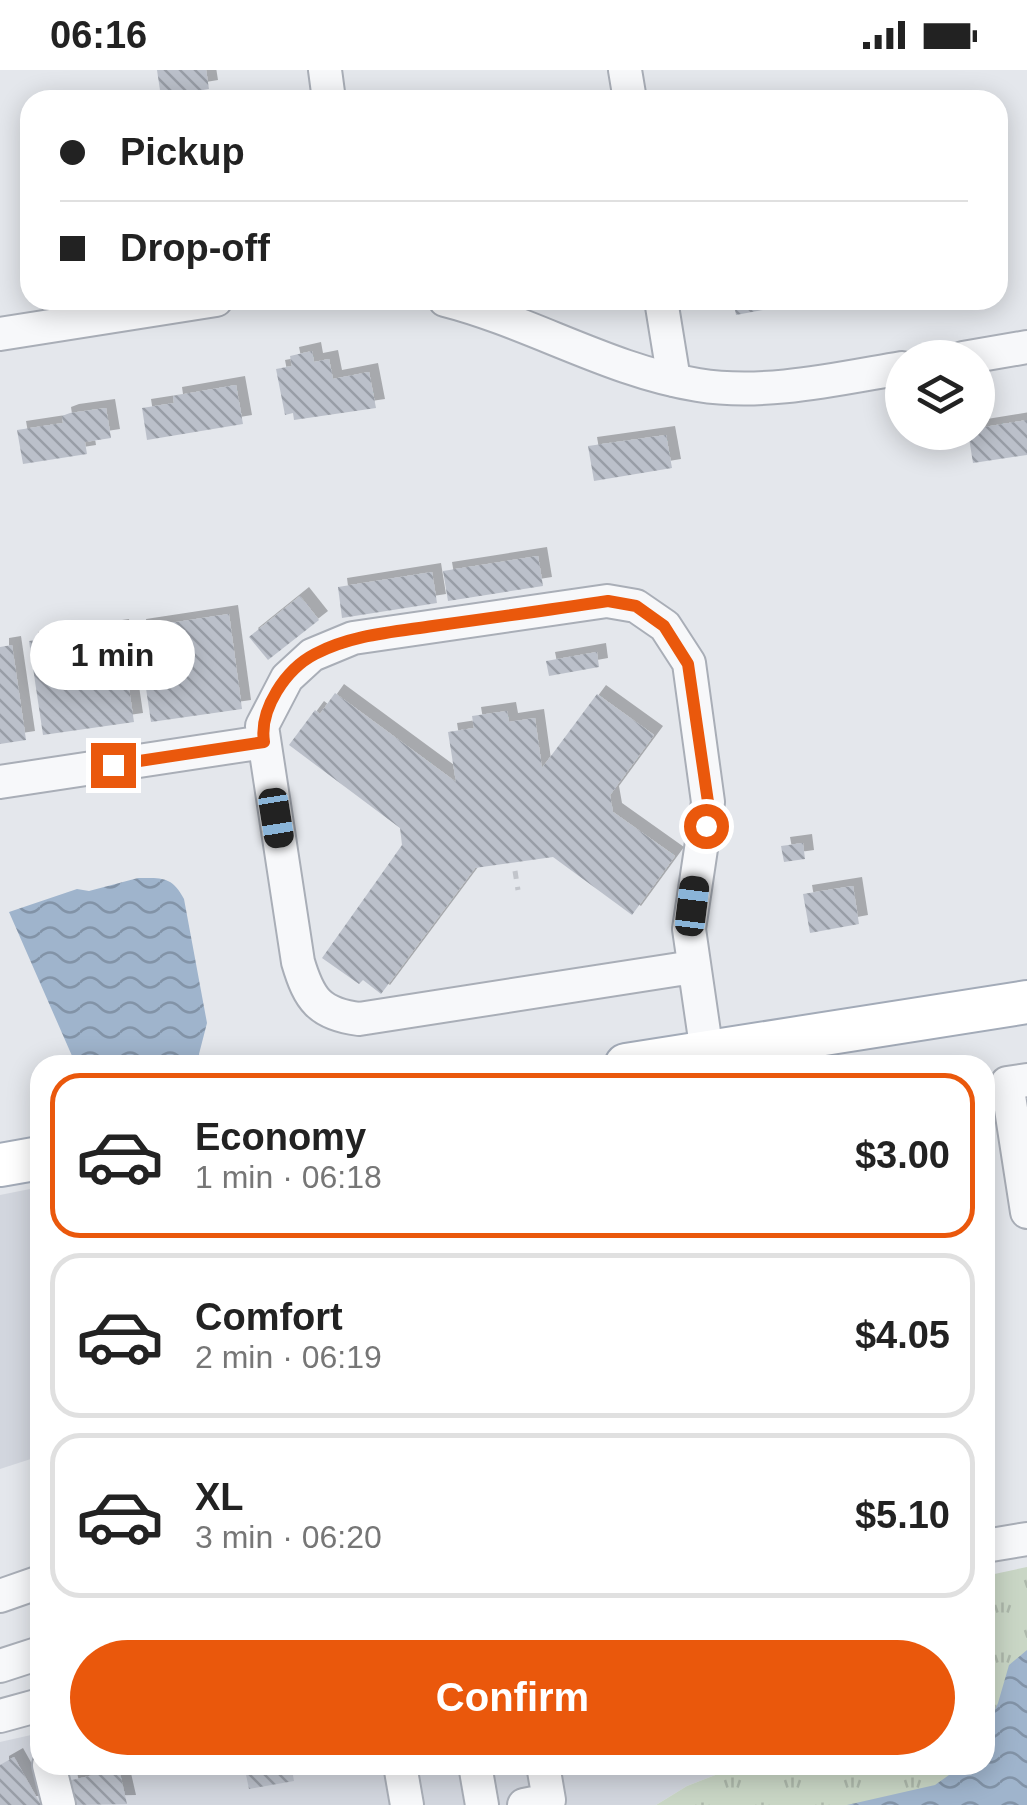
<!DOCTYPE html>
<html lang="en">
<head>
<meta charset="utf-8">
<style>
  :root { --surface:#fff; --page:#f6f6f6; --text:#222; --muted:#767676; --line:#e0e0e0; --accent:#ea580c }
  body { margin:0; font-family:Helvetica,sans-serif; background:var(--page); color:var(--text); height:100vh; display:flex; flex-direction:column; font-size:38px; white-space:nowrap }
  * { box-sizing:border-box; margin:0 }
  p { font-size:32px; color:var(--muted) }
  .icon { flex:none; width:55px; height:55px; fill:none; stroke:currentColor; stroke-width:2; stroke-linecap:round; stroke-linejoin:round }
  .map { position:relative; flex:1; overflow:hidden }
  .details { position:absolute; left:30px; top:985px; width:965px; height:720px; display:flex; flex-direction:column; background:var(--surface); border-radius:30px; box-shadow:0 5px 25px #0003 }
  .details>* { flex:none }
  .hud { position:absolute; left:20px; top:20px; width:988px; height:220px; border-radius:30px; box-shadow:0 5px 25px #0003; display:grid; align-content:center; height:220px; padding:0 40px; background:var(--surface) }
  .controls { position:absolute; left:885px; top:270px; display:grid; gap:20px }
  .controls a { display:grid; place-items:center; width:110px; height:110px; border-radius:50%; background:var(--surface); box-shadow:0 5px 25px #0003; font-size:50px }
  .end { position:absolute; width:45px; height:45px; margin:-22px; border:12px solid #ea580c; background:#fff; box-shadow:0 0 0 5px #fff }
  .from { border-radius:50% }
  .bubble { position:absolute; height:70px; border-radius:35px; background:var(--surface); box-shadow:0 5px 25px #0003; font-size:32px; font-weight:600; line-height:70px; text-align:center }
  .car { position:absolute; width:30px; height:60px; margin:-30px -15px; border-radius:12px; box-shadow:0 0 8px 2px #0007; background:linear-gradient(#222 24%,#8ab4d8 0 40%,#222 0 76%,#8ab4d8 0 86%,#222 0) }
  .hud b { display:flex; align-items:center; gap:35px; height:95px; font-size:38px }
  .hud b+b { border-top:2px solid var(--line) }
  .hud i { width:25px; height:25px; background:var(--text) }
  ul { padding:18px 0 0; list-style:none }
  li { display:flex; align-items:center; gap:30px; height:165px; margin:0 20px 15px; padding:0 20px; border:5px solid var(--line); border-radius:30px }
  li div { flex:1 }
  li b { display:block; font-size:38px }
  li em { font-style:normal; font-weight:600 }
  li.selected { border-color:var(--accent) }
  li>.icon { width:90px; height:90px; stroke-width:1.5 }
  .cta { display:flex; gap:20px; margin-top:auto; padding:20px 40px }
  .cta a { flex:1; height:115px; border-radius:60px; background:var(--accent); color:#fff; font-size:40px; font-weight:600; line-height:115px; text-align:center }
  .status { display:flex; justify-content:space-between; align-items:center; height:70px; padding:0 50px; background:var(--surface); direction:ltr }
  .status svg { height:28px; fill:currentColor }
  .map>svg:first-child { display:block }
  .built { fill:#d2d6de }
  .grass { fill:url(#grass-tufts) }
  .water { fill:url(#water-waves) }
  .building { fill:url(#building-back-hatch); filter:url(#shadow) }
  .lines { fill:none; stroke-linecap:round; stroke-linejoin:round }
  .minor-casing { stroke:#a9aeb7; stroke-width:36 }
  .major-casing { stroke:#a3abb8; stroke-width:46 }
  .path { stroke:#c2c5cb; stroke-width:5; stroke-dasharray:8 8; stroke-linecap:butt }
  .minor { stroke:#f7f8fa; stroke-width:32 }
  .major { stroke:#fff; stroke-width:42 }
  .route { stroke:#ea580c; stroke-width:12 }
</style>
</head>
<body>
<div class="status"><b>06:16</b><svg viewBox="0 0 49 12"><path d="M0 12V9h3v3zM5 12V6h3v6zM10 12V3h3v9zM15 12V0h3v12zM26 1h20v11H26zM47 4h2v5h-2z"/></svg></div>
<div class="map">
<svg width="1027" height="1735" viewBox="0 0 1027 1735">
  <defs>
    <pattern id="grass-tufts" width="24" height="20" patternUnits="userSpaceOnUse" patternTransform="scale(2.5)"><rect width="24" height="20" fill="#c9d6c5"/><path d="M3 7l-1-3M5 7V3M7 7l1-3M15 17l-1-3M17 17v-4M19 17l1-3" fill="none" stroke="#adb8ab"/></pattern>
    <pattern id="water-waves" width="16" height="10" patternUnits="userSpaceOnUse" patternTransform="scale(2.5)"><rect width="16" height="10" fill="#9fb4cc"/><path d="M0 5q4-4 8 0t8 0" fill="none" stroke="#8293a7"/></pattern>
    <pattern id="building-back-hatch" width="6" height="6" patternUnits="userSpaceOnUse" patternTransform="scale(2.5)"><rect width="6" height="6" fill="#bbc0ca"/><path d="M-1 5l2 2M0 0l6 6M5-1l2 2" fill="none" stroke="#989da6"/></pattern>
    <filter id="shadow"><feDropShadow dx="9" dy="-9" stdDeviation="0" flood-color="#0004"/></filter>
  </defs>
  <rect width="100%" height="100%" fill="#e4e7ec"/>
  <g class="built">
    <path d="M40,1117V1386L0,1399V1125Z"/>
    <path d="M40,1663V1695H741L687,1716L656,1735H0V1672Z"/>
  </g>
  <path class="grass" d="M1027,1497V1735H656L687,1716L741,1695H985V1506Z"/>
  <g class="water">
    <path d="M138,808C162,808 172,806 184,829L207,953L199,984L201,995H76L9,842L77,819L89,821Z"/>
    <path d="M1027,1580V1735H847L935,1715L963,1695H985V1661L998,1633L1009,1595Z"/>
  </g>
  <g class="building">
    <path d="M157,0H206L209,19L161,27Z"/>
    <path d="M733,230H798L799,233L736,245Z"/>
    <path d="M312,281L314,292L329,289L333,309L369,302L376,338L294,350L293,343L285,345L276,299L292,296L290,286Z"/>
    <path d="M236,315L243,354L147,370L142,338L174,333L173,326Z"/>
    <path d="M106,338L111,368L85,372L87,384L23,394L17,360L63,353L62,346L70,343Z"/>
    <path d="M1027,350V385L973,393L968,362H978V358Z"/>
    <path d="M666,365L672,398L594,411L588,376Z"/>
    <path d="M538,486L543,516L448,531L443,501Z"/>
    <path d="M432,502L437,533L342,548L338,517Z"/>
    <path d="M300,526L319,550L268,590L249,567Z"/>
    <path d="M229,544L242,639L151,652L137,558Z"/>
    <path d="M120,558L134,652L43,665L29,571Z"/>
    <path d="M12,575L26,670L0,674V577Z"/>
    <path d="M597,582L599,597L549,606L546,591Z"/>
    <path d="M335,623L456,712L448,662L474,658L472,646L507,641L509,652L535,648L542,698L597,624L654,665L610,725L613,742L675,786L632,845L553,787L475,798L381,924L363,910L359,914L322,888L402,775L400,758L289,675L315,640L320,644Z"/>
    <path d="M803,773L805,789L784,792L781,776Z"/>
    <path d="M853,816L859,854L810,863L803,824Z"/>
    <path d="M14,1687L41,1735H0V1695Z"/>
    <path d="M244,1695H291L294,1711L249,1719Z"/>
    <path d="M119,1699L127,1734L73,1735L68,1711Z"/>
  </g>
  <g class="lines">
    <defs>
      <g id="minor">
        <path d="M325,0L329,30"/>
        <path d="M625,0L630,30"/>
        <path d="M445,230C531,252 610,301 698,315C764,326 837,309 902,298"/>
        <path d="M661,230L674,310"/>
        <path d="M0,264L216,230"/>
        <path d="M963,288L1027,277"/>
        <path d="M0,712L264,672"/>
        <path d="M693,897L359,949C319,944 309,929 298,892L262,656L287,608L312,585L353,568L607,531L636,536L665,556L689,593L708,732L689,859L707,983"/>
        <path d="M1027,1010L1007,1013L1027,1142"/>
        <path d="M985,1476L1027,1469"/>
        <path d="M0,1526L40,1512"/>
        <path d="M0,1596L40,1583"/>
        <path d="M0,1646L40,1635"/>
        <path d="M49,1695L59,1735"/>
        <path d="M400,1695L407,1735"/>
        <path d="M475,1695L482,1735"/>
        <path d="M524,1735L549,1730L543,1695"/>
      </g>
      <g id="major">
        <path d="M626,995L1027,932"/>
        <path d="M0,1095L40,1088"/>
      </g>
    </defs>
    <use href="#minor" class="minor-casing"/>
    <use href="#major" class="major-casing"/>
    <path class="path" d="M515,801L518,820"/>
    <use href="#minor" class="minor"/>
    <use href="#major" class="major"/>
  </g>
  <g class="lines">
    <path class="route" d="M113,695L264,672C259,639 286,599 315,584C351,565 393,562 433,556C491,548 549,540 608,531L636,536L664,556L688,594L708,732L706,756"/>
  </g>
</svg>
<div class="controls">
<a><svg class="icon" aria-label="layers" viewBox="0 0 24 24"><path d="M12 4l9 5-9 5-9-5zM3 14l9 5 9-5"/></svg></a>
</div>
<i class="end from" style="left:706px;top:756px"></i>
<i class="end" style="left:113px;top:695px"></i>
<div class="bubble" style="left:30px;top:550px;width:165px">1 min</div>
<i class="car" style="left:276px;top:748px;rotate:171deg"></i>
<i class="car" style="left:692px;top:836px;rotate:7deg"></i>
<div class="hud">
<b><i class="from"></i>Pickup</b>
<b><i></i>Drop-off</b>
</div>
<section class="details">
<ul>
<li class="selected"><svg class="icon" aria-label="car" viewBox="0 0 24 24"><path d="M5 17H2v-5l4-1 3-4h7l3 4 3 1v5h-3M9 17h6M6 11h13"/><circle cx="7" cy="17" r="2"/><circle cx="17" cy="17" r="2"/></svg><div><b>Economy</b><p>1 min · 06:18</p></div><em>$3.00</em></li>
<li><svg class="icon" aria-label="car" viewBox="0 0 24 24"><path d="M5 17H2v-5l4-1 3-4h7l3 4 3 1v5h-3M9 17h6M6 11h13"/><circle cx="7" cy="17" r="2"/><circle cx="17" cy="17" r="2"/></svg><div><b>Comfort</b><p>2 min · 06:19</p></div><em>$4.05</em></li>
<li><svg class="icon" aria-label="car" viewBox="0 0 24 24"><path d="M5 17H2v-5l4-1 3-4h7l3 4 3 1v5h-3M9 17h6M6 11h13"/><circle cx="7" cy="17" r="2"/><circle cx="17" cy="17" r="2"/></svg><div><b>XL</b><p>3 min · 06:20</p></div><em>$5.10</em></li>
</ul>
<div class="cta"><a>Confirm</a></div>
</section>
</div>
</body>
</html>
